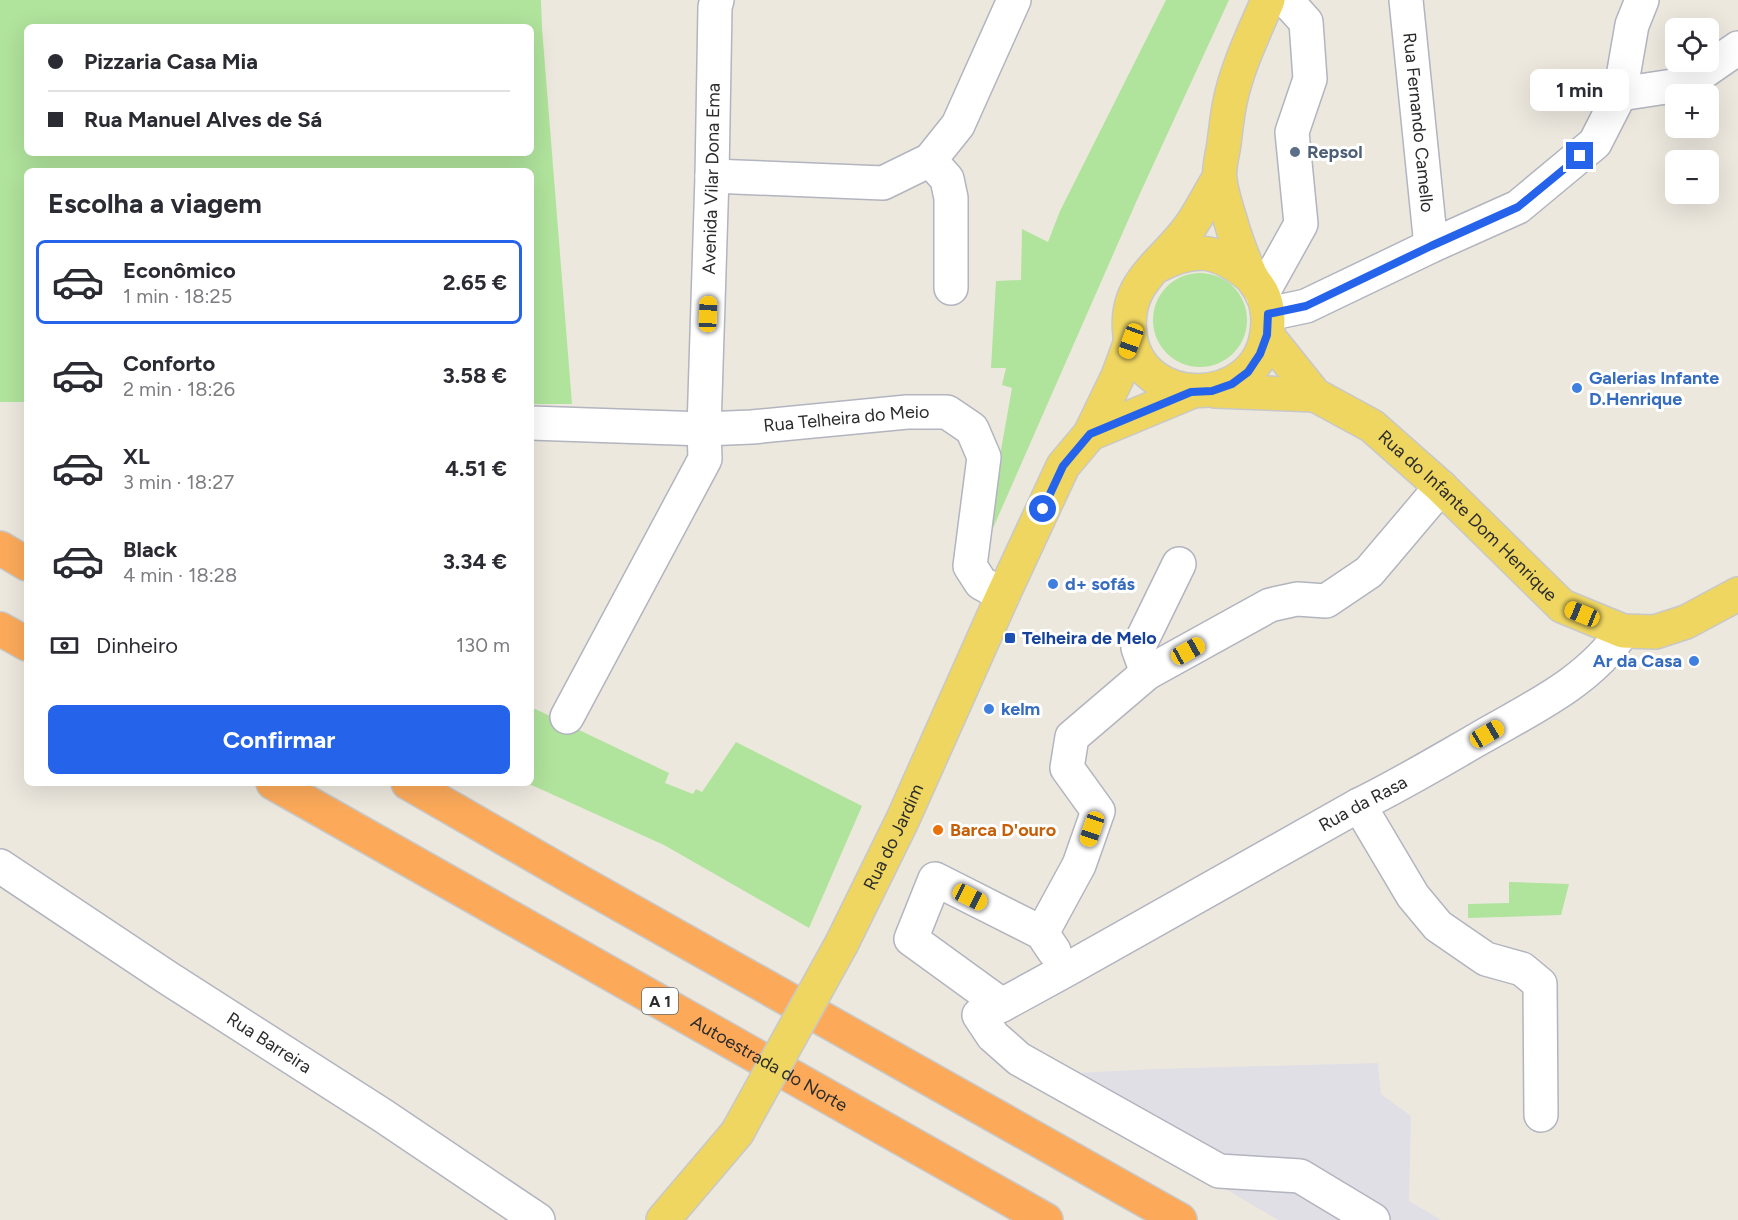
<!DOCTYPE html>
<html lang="pt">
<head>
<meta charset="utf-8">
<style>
  :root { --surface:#fff; --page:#f2f2f3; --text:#2b2b33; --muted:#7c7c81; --line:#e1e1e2; --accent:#2563eb }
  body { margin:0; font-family:Figtree,sans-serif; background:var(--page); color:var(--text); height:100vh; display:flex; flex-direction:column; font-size:22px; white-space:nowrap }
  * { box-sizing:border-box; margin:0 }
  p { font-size:20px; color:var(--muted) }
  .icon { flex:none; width:33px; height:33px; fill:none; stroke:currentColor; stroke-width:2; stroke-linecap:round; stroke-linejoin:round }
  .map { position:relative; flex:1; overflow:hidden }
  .details { position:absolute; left:24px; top:168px; width:510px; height:618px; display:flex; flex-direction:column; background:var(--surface); border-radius:9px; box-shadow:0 6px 24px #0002 }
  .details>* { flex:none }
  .hud { position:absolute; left:24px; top:24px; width:510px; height:132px; border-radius:9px; box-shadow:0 6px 24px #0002; display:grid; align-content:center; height:132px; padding:0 24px; background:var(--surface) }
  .buttons { position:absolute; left:1665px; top:18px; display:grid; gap:12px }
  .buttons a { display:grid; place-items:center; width:54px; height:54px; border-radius:9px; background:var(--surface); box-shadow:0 6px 24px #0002; font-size:30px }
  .end { position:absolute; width:27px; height:27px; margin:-14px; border:8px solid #2563eb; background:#fff; box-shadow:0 0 0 3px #fff }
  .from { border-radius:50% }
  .bubble { position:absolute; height:42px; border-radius:9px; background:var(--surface); box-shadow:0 6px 24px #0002; font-size:20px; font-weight:700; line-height:42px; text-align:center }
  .car { position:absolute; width:18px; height:36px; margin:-18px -9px; border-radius:8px; box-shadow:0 0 4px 2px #0007; background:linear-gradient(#f5c518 24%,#345 0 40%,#f5c518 0 76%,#345 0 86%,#f5c518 0) }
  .hud b { display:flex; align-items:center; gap:21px; height:57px; font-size:22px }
  .hud b+b { border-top:2px solid var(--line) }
  .hud i { width:15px; height:15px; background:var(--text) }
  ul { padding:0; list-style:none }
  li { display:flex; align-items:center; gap:18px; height:84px; margin:0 12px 9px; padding:0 12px; border:3px solid transparent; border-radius:9px }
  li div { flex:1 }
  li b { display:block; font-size:22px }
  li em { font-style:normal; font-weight:700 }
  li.active { border-color:var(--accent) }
  li>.icon { width:54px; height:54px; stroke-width:1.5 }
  h2 { padding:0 24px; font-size:27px; line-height:72px }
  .pay { display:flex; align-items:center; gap:15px; height:66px; padding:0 24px; font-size:22px }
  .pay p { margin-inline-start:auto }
  .cta { display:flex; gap:12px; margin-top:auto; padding:12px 24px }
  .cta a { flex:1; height:69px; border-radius:9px; background:var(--accent); color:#fff; font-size:24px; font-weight:700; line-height:69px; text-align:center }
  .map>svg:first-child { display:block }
  .industrial { fill:#e1dfe6 }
  .green { fill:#b0e39c; fill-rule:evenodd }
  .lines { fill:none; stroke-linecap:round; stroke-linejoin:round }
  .minor-casing { stroke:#b2b4bf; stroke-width:36 }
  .major-casing { stroke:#c8c8c8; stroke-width:36 }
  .highway-casing { stroke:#c8c8c8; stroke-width:36 }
  .minor { stroke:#fff; stroke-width:33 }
  .major { stroke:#efd661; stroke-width:33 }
  .highway { stroke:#fcaa5a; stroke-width:33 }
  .major-bridge-casing { stroke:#c8c8c8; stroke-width:36; stroke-linecap:butt }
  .major-bridge { stroke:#efd661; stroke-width:33 }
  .route { stroke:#2563eb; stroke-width:8 }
  .service-dot { fill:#5c6f8a; stroke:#fff; stroke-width:2 }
  .shop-dot { fill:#3f7fe0; stroke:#fff; stroke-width:2 }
  .transit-dot { fill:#1a4fb4; stroke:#fff; stroke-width:2 }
  .food-dot { fill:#e8710a; stroke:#fff; stroke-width:2 }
  .labels { text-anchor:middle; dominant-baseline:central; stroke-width:6; stroke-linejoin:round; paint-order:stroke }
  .shield { fill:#fff; stroke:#6b6b6b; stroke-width:1.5 }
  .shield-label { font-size:16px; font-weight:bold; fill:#2c2c2c }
  .street-label { font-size:18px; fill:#2c2c2c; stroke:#fff }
  .service-label { font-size:18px; font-weight:bold; fill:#4e5e75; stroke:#fff; text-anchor:start }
  .shop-label { font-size:18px; font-weight:bold; fill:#366cbe; stroke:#fff; text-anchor:start }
  .transit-label { font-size:18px; font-weight:bold; fill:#164399; stroke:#fff; text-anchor:start }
  .food-label { font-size:18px; font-weight:bold; fill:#c56008; stroke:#fff; text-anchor:start }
</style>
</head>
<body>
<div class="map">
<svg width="1738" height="1220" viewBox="0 0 1738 1220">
  <rect width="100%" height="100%" fill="#ede8de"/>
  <path class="industrial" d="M1000,1026L1055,1074L1154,1069L1378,1063L1381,1094L1411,1116L1409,1201L1441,1220H1278L975,1041Z"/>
  <g class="green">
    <path d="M0,0H541L542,28L572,404H531V171H27V402H0ZM27,27H531V153H27Z"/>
    <path d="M1166,0H1229L1137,200L983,551L1012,388L1002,385L1006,368H991L996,281L1021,280L1022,229L1048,242L1060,211Z"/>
    <circle cx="1200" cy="320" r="47"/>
    <path d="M531,707L669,773L665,783L693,794L696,789L702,792L736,742L862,806L809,928L664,845L527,783H531Z"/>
    <path d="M1509,882L1569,884L1561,915L1468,918V904L1509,903Z"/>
  </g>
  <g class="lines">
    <defs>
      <g id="minor">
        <path id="s1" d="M1406,0L1431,246"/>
        <path d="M1620,94L1686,84L1738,48"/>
        <path d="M930,160L947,179L951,198V288"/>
        <path d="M712,176L883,183L930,160L958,125L1014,0"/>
        <path d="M1262,294L1301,224L1292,132L1310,79L1306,22L1286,0"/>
        <path d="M1268,314L1306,306L1431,246L1518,207L1595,143L1620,94L1632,25L1642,0"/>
        <path id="s2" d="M531,423L704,429L752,427L907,412H947L972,429L984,457L970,566L981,583L1003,595"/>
        <path d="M1147,673L1138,648L1179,564"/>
        <path id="s3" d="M567,717L705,459L704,429L712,176L715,7L717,0"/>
        <path d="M1359,805L1413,896L1438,926L1486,959L1522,969L1540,984L1541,1115"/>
        <path id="s4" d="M0,866L168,978L382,1115L538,1220"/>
        <path d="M1042,933L1079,865L1098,811L1067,768L1072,737L1147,673L1270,605L1297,599L1326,601L1369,572L1441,487"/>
        <path d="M1002,1005L911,939L935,879L1042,933L1054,951"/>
        <path id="s5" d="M1373,1220L1300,1176L1219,1171L1019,1059L993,1036L979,1015L1002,1005L1066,970L1359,805C1400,785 1440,761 1480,738C1532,708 1589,682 1623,631"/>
      </g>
      <g id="major">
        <path d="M1219,178C1209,194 1200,213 1189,228C1162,265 1123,283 1130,335C1140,410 1257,409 1267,333C1269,321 1268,305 1262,293C1259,287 1253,281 1250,274C1242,256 1235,237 1230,219C1226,206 1221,192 1220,179C1218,168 1223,154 1224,143C1226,129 1227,116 1230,102C1237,67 1254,33 1268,0"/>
        <path d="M1157,266C1195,246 1218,249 1251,277"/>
        <path id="s6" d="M1267,335L1315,395L1372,426L1441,487L1562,606L1623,631L1655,632L1686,622L1738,594"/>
        <path d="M1215,391L1315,395"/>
        <path d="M1090,434L1191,392"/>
        <path id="s7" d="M842,943L903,819L1003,595L1063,466L1090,434L1118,376L1131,341"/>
        <path d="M663,1220L737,1133"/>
      </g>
      <g id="highway">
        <path d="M0,548L27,564"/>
        <path d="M0,629L27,644"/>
        <path id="s8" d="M273,783L1046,1220"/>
        <path d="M408,783L573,878L1180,1220"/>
      </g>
    </defs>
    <use href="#minor" class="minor-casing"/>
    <use href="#major" class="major-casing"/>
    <use href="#highway" class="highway-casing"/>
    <use href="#minor" class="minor"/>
    <use href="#major" class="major"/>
    <use href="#highway" class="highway"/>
    <defs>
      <path id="major-bridge" d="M737,1133L842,943"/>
    </defs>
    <use href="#major-bridge" class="major-bridge-casing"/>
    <use href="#major-bridge" class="major-bridge"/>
  </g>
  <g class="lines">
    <path class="route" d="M1043,509L1063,466L1090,434L1191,392L1212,391L1232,384L1248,372L1260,354L1267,335L1268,314L1306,306L1431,246L1518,207L1580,156"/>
  </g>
  <circle class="service-dot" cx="1295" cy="152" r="6"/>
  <g class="shop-dot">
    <circle cx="1577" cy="388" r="6"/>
    <circle cx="1053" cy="584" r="6"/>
    <circle cx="1694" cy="661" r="6"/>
    <circle cx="989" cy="709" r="6"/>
  </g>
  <rect class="transit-dot" x="1004" y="632" width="12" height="12" rx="3"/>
  <circle class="food-dot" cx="938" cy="830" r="6"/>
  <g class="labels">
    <rect class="shield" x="642" y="988" width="36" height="26" rx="4.5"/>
    <g class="shield-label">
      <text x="660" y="1001">A 1</text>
    </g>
    <g class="street-label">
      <text stroke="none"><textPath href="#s1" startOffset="123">Rua Fernando Camello</textPath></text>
      <text stroke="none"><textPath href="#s3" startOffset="573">Avenida Vilar Dona Ema</textPath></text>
      <text stroke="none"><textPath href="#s2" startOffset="316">Rua Telheira do Meio</textPath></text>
      <text stroke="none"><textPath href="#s6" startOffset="273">Rua do Infante Dom Henrique</textPath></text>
      <text stroke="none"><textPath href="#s5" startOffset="894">Rua da Rasa</textPath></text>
      <text stroke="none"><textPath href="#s7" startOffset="118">Rua do Jardim</textPath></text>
      <text stroke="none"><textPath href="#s4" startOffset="322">Rua Barreira</textPath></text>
      <text stroke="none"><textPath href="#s8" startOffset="570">Autoestrada do Norte</textPath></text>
    </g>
    <g class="service-label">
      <text x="1307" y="152">Repsol</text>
    </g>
    <g class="shop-label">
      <text x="1589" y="378">Galerias Infante<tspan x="1589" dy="21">D.Henrique</tspan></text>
      <text x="1065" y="584">d+ sofás</text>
      <text x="1682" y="661" text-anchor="end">Ar da Casa</text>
      <text x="1001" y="709">kelm</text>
    </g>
    <g class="transit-label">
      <text x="1022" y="638">Telheira de Melo</text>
    </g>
    <g class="food-label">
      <text x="950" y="830">Barca D'ouro</text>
    </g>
  </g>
</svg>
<div class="buttons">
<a><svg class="icon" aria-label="locate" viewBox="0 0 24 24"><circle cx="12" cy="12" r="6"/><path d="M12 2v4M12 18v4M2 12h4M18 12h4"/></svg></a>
<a>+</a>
<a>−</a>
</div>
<i class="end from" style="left:1043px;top:509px"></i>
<i class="end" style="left:1580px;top:156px"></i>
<div class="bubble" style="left:1530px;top:69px;width:99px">1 min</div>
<i class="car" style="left:708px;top:314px;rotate:2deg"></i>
<i class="car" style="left:1131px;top:341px;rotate:200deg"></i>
<i class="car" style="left:1582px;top:614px;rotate:292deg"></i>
<i class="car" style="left:1188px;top:651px;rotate:61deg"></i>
<i class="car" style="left:1487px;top:734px;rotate:60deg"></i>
<i class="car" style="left:1092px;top:829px;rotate:199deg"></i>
<i class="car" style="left:970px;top:897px;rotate:117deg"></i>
<div class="hud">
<b><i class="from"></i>Pizzaria Casa Mia</b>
<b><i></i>Rua Manuel Alves de Sá</b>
</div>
<section class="details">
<h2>Escolha a viagem</h2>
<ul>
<li class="active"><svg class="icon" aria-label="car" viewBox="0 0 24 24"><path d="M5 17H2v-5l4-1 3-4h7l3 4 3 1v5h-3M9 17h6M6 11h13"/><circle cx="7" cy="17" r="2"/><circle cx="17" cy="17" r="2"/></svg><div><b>Econômico</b><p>1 min · 18:25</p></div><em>2.65 €</em></li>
<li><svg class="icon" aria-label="car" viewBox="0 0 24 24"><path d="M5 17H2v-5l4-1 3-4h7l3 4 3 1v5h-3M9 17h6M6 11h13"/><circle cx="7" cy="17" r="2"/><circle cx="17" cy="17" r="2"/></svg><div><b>Conforto</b><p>2 min · 18:26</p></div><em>3.58 €</em></li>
<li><svg class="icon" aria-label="car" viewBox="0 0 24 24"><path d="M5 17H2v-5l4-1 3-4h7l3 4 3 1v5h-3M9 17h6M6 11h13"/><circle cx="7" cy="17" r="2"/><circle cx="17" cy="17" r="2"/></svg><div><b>XL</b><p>3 min · 18:27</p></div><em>4.51 €</em></li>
<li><svg class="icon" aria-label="car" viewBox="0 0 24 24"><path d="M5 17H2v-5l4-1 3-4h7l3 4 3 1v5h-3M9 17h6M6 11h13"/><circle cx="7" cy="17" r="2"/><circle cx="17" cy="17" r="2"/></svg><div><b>Black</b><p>4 min · 18:28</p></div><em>3.34 €</em></li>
</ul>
<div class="pay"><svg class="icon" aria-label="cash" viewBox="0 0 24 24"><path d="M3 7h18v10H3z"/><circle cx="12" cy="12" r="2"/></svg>Dinheiro<p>130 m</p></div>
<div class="cta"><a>Confirmar</a></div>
</section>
</div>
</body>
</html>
